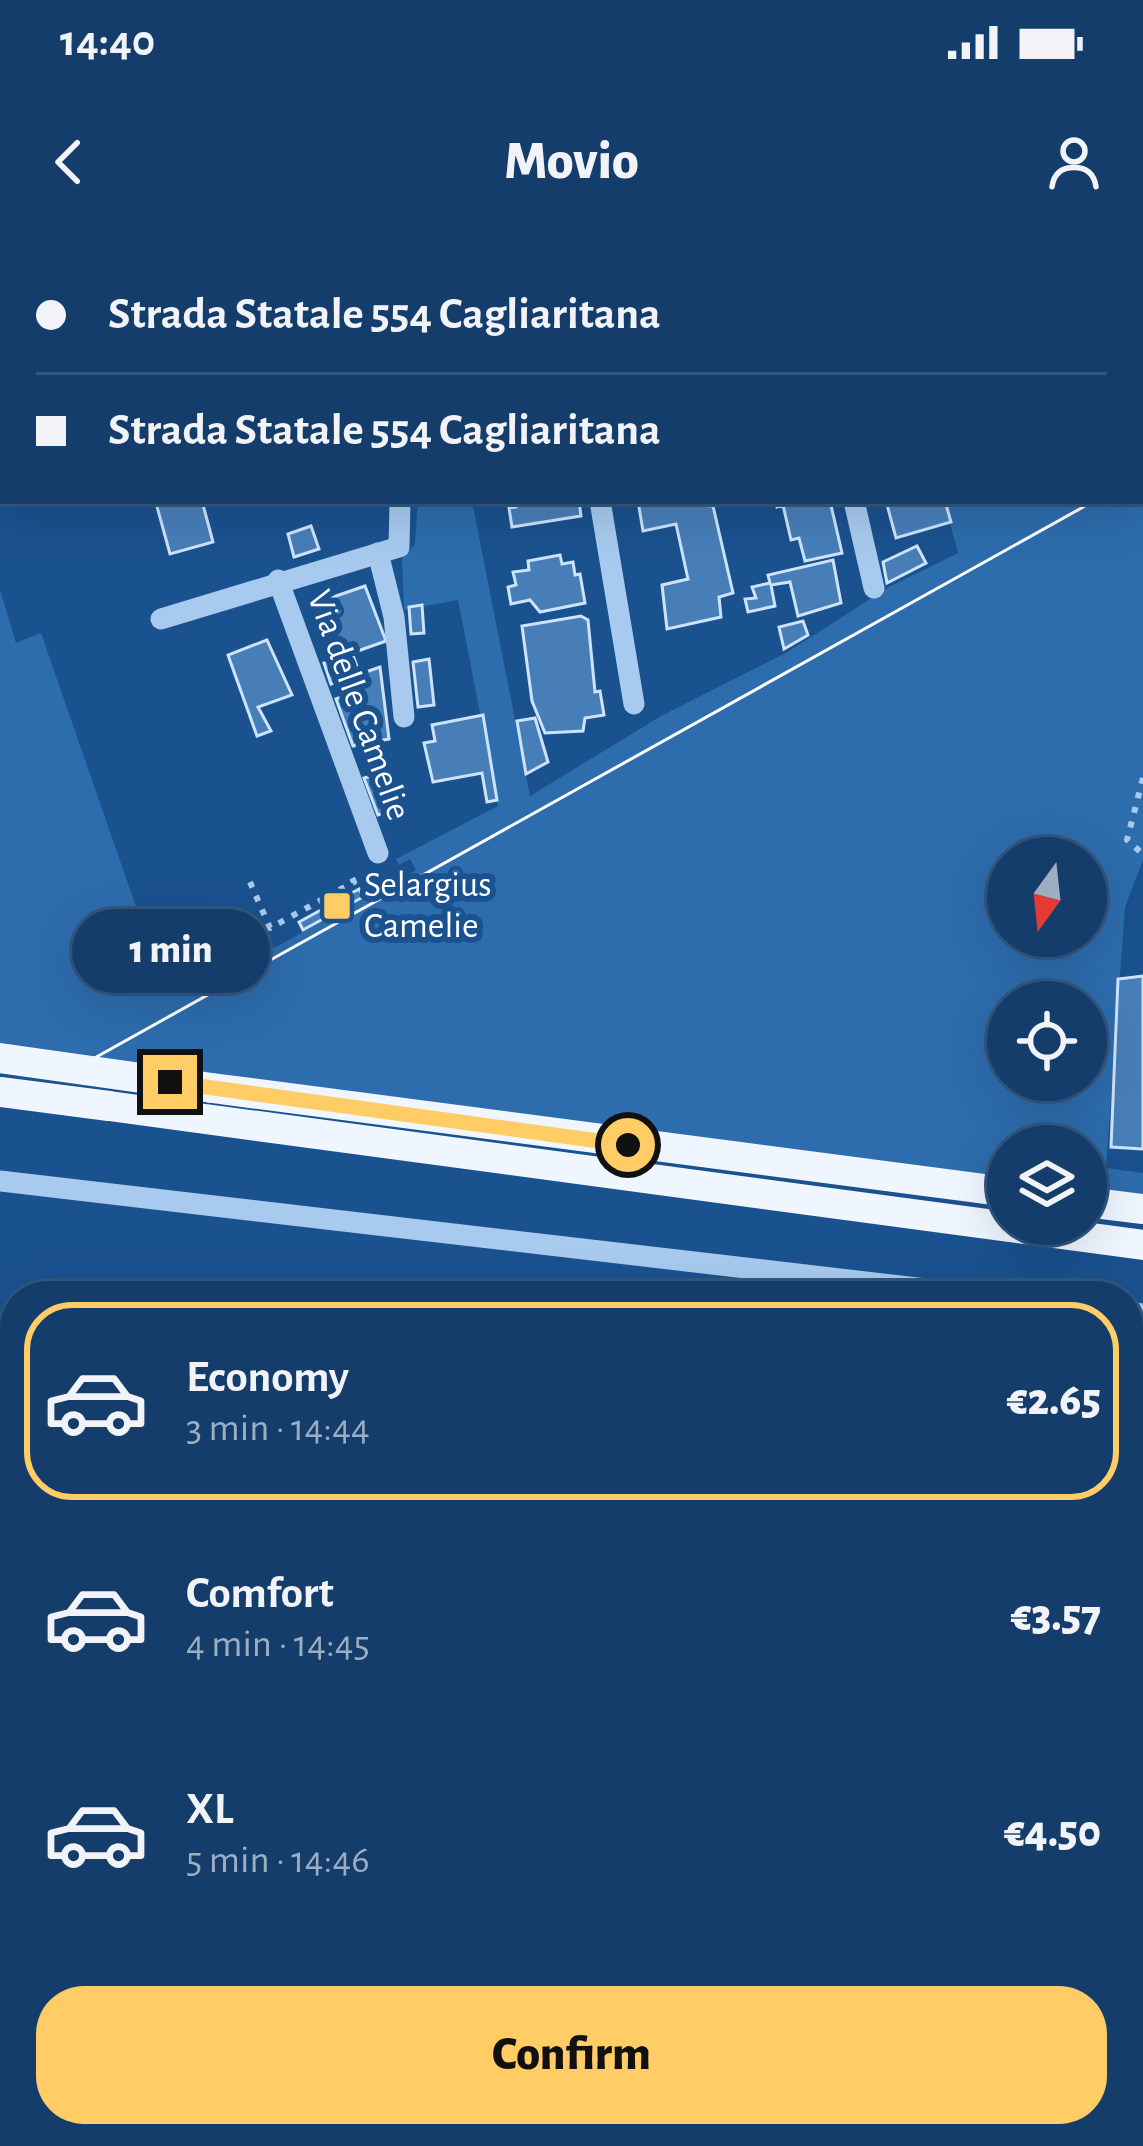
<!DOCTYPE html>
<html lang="en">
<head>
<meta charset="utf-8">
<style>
  :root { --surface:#143d6b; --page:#214873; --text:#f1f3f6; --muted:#9daec1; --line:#33567e; --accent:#ffcc65 }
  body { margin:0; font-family:"Alegreya Sans",sans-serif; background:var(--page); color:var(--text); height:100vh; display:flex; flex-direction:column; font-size:45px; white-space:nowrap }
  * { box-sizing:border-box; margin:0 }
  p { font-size:39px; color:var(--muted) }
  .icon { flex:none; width:66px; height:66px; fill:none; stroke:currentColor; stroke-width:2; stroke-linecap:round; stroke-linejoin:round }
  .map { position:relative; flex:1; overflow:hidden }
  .sheet { position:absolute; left:0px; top:1041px; width:1143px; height:867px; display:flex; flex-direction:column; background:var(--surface); border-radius:48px 48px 0 0; box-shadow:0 12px 48px #0002,0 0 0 3px var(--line) }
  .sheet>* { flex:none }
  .hud { position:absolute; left:0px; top:0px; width:1143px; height:264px; box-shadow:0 12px 48px #0002,0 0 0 3px var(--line); display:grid; align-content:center; height:264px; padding:0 36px; background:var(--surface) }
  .needle { width:78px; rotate:195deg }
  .buttons { position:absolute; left:987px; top:597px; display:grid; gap:24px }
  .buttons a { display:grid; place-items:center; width:120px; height:120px; border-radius:50%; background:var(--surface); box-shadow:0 12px 48px #0002,0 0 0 3px var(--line); font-size:60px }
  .end { position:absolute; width:54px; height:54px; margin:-27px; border:15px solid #ffcc65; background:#111; box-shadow:0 0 0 6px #111 }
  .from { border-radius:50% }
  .bubble { position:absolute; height:84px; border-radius:42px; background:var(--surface); box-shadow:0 12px 48px #0002,0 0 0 3px var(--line); font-size:39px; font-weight:800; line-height:84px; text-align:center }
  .hud b { display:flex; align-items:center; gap:42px; height:114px; font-size:45px }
  .hud b+b { border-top:3px solid var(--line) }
  .hud i { width:30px; height:30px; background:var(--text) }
  ul { padding:21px 0 0; list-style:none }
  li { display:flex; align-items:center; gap:36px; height:198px; margin:0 24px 18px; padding:0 12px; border:6px solid transparent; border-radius:48px }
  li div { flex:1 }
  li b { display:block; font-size:45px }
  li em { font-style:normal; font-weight:800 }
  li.selected { border-color:var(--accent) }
  li>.icon { width:108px; height:108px; stroke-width:1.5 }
  .cta { display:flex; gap:24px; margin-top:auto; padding:24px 36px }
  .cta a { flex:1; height:138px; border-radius:48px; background:var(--accent); color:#111; font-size:48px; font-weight:800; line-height:138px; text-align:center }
  .status { display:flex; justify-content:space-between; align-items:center; height:84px; padding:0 60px; background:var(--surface); direction:ltr }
  .status svg { height:33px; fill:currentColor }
  header { display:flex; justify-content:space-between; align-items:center; height:156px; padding:0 36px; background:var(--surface); font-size:54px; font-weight:800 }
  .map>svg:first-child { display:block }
  .green { fill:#2d6cad; fill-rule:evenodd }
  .building { fill:#477eb8; stroke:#cde3fa; stroke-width:3 }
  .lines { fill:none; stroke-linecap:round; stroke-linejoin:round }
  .path { stroke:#a7caee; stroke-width:6; stroke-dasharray:6 9; stroke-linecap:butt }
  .minor { stroke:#a7caee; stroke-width:21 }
  .major { stroke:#eff6ff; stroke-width:30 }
  .tram { stroke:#fff; stroke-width:3 }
  .major-bridge { stroke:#eff6ff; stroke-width:30 }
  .route { stroke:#ffcc65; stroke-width:15 }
  .poi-dot { fill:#ffcc65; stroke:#1a518f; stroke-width:4.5 }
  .labels { text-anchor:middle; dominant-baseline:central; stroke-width:12; stroke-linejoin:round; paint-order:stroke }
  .street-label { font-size:36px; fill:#fff; stroke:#1a518f }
  .poi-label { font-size:36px; fill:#fff; stroke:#1a518f; text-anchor:start }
</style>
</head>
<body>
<div class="status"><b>14:40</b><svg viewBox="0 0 49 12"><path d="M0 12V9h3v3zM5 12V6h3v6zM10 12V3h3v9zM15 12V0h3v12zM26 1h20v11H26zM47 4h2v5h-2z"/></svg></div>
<header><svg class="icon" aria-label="back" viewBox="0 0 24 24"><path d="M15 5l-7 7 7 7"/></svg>Movio<svg class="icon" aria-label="person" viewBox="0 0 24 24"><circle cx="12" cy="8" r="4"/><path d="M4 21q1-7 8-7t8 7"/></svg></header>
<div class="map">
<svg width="1143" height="1906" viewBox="0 0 1143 1906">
  <rect width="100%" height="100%" fill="#1a518f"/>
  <path class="green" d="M1143,210V620L1125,667L1106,928L1143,933V959L1086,951V906H1008V941L0,807V350L16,403L41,393L159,733L261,686L274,708L416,630L410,619L399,625L396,619L498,566L458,360L404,370L402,319L415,304L418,261H472L530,556L661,476L786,413L889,347L958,313L944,261H1140ZM1008,618H1086V696H1008ZM1008,762H1086V840H1008Z"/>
  <g class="building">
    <path d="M202,261L213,302L170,314L156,263Z"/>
    <path d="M515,261H579L581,276L512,287L509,268L516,267Z"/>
    <path d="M638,261L713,266L733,353L719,357L721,377L667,389L662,345L688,339L676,284L643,291Z"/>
    <path d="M776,261H830L842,313L805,321L799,298L791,300L783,265L777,267Z"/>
    <path d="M886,261H945L951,282L896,298Z"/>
    <path d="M311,286L319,309L294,317L288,294Z"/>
    <path d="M917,306L926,323L887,343L883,322Z"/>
    <path d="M560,315L562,324L573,322L575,335L580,334L585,363L540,372L530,360L511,364L508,347L516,345L513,332L529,330L528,321Z"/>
    <path d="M833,320L841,363L798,376L790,342L771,345L775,366L748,372L745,359L756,358L752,347L770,343L768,335Z"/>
    <path d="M365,346L386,401L352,413L360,434L380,427L389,499L353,506L336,459L359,451L354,436L331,444L324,423L333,419L313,364Z"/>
    <path d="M422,365L424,393L411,394L409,367Z"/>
    <path d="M581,376L588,380L595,452L600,451L604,475L585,478L583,491L545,493L532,461L522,386Z"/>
    <path d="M803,381L808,395L784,409L779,387Z"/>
    <path d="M267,400L292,455L258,467L271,491L257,496L228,415Z"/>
    <path d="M429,419L434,465L418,467L413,422Z"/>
    <path d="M483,475L497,560L487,562L482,533L433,542L424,503L435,501L432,485Z"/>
    <path d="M535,478L548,522L526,534L517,481Z"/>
    <path d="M374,535L388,571L378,575L364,538Z"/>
    <path d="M359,649L363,657L303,690L299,682Z"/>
    <path d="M1143,736V909L1111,907L1118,739Z"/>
  </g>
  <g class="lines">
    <g class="path">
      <path d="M1143,538L1127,600L1143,614"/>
      <path d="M250,642L270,688L325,658L328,663"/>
      <path d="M326,657L354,642L351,636"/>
      <path d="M1128,1223L1143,1207"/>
      <path d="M23,1906L43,1893"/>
    </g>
    <g class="minor">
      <path d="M154,0L155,3"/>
      <path d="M823,0L824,3"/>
      <path d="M403,3V0"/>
      <path d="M931,3L940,0"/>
      <path d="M600,261L634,464"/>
      <path d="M854,261L874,348"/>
      <path d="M378,313L394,377L404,477"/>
      <path d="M278,340L378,613"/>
      <path d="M161,379L399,307L400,261"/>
      <path d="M0,941L986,1056"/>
      <path d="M1128,1072L1143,1074"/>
    </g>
    <g class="major">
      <path d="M212,848L1008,952"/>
      <path d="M109,866L1143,1005"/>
      <path d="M1086,962L1143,969"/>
    </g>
    <g class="tram">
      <path d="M1140,235L1143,234"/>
      <path d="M91,820L1094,261"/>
    </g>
    <g class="major-bridge">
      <path d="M0,818L212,848"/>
      <path d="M0,852L109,866"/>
    </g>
  </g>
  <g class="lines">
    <path class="route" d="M170,842L628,905"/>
  </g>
  <rect class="poi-dot" x="322" y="651" width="30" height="30" rx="6"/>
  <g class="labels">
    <g class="street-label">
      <text transform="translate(359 465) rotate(70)">Via delle Camelie</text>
    </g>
    <g class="poi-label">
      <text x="364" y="645">Selargius<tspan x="364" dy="41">Camelie</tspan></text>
    </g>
  </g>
</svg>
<div class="buttons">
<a><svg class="needle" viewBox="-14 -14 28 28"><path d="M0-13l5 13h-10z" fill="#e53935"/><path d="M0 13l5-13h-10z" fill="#9daec1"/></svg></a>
<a><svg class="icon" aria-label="locate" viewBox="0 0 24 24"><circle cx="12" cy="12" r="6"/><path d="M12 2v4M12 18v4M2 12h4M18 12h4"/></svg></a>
<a><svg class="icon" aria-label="layers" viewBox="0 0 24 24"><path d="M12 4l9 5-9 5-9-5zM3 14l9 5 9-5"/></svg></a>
</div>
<i class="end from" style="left:628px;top:905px"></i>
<i class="end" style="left:170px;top:842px"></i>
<div class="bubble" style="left:72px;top:669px;width:198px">1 min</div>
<div class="hud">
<b><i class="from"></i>Strada Statale 554 Cagliaritana</b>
<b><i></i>Strada Statale 554 Cagliaritana</b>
</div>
<section class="sheet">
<ul>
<li class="selected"><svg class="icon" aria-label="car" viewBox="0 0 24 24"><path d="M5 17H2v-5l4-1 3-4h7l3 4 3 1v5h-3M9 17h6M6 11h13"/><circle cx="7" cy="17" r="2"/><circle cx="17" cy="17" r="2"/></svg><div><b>Economy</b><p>3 min · 14:44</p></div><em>€2.65</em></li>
<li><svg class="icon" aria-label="car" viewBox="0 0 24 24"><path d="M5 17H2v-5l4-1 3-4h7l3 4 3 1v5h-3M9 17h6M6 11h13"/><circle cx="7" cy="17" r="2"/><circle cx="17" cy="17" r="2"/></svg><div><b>Comfort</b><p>4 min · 14:45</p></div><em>€3.57</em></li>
<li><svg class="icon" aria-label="car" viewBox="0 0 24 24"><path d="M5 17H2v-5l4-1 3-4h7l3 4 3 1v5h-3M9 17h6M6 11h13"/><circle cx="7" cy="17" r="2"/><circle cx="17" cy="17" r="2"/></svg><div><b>XL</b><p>5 min · 14:46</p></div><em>€4.50</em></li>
</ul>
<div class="cta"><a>Confirm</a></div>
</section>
</div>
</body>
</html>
